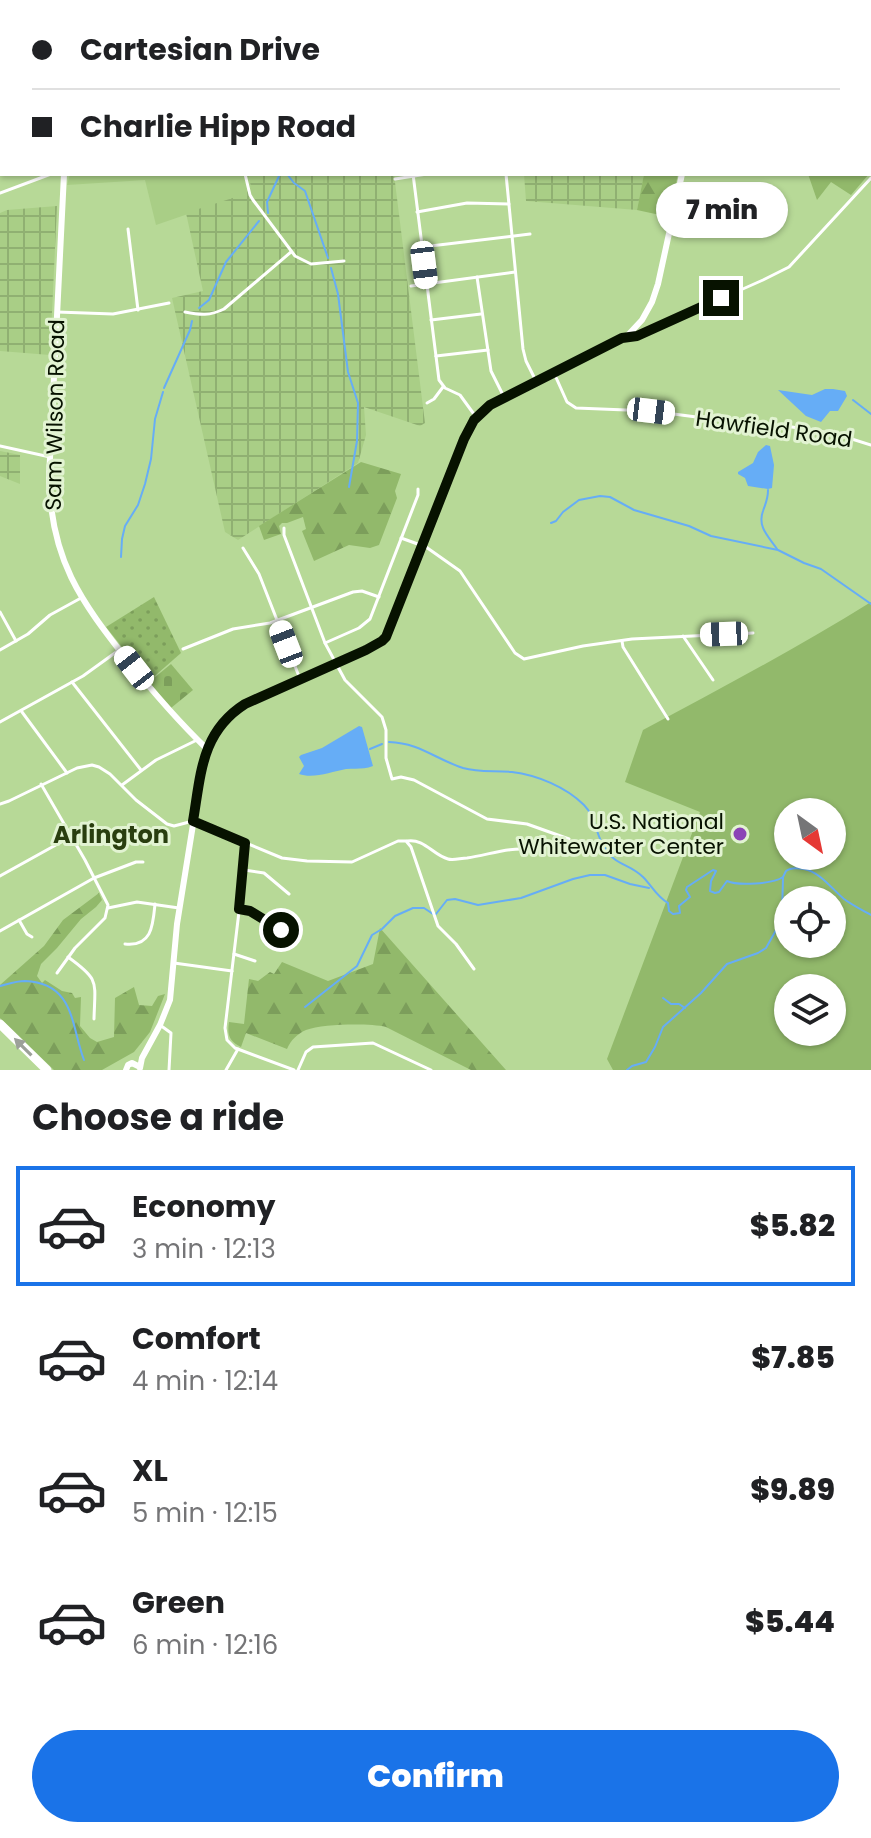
<!DOCTYPE html>
<html lang="en">
<head>
<meta charset="utf-8">
<style>
  :root { --surface:#fff; --page:#f2f2f2; --text:#202124; --muted:#757577; --line:#e0e0e0; --accent:#1a73e8 }
  body { margin:0; font-family:Poppins,sans-serif; background:var(--page); color:var(--text); height:100vh; display:flex; flex-direction:column; font-size:30px; white-space:nowrap }
  * { box-sizing:border-box; margin:0 }
  p { font-size:26px; color:var(--muted) }
  .icon { flex:none; width:44px; height:44px; fill:none; stroke:currentColor; stroke-width:2; stroke-linecap:round; stroke-linejoin:round }
  .map { position:relative; height:1070px; overflow:hidden }
  .details { display:flex; flex-direction:column; background:var(--surface); flex:1 }
  .details>* { flex:none }
  .top-card { position:absolute; left:0px; top:0px; width:872px; height:176px; box-shadow:0 2px 6px #0004; display:grid; align-content:center; height:176px; padding:0 32px; background:var(--surface) }
  .needle { width:52px; rotate:147deg }
  .buttons { position:absolute; left:774px; top:798px; display:grid; gap:16px }
  .buttons a { display:grid; place-items:center; width:72px; height:72px; border-radius:50%; background:var(--surface); box-shadow:0 2px 6px #0004; font-size:40px }
  .end { position:absolute; width:36px; height:36px; margin:-18px; border:10px solid #071200; background:#fff; box-shadow:0 0 0 4px #fff }
  .from { border-radius:50% }
  .bubble { position:absolute; height:56px; border-radius:28px; background:var(--surface); box-shadow:0 2px 6px #0004; font-size:26px; font-weight:800; line-height:56px; text-align:center }
  .car { position:absolute; width:24px; height:48px; margin:-24px -12px; border-radius:10px; box-shadow:0 0 6px 2px #0007; background:linear-gradient(#fff 24%,#345 0 40%,#fff 0 76%,#345 0 86%,#fff 0) }
  .top-card b { display:flex; align-items:center; gap:28px; height:76px; font-size:30px }
  .top-card b+b { border-top:2px solid var(--line) }
  .top-card i { width:20px; height:20px; background:var(--text) }
  ul { padding:0; list-style:none }
  li { display:flex; align-items:center; gap:24px; height:120px; margin:0 16px 12px; padding:0 16px; border:4px solid transparent; border-radius:0px }
  li div { flex:1 }
  li b { display:block; font-size:30px }
  li em { font-style:normal; font-weight:800 }
  li.selected { border-color:var(--accent) }
  li>.icon { width:72px; height:72px; stroke-width:1.5 }
  h2 { padding:0 32px; font-size:36px; line-height:96px }
  .cta { display:flex; gap:16px; margin-top:auto; padding:16px 32px }
  .cta a { flex:1; height:92px; border-radius:48px; background:var(--accent); color:#fff; font-size:32px; font-weight:800; line-height:92px; text-align:center }
  .map>svg:first-child { display:block }
  .built { fill:#a9ce86 }
  .industrial { fill:url(#industrial-grid) }
  .grass { fill:url(#grass-dots) }
  .forest { fill:url(#forest-firs) }
  .cemetery { fill:url(#cemetery-stones) }
  .pitch { fill:#92b96b; fill-rule:evenodd }
  .water { fill:#66adf6 }
  .lines { fill:none; stroke-linecap:round; stroke-linejoin:round }
  .stream { stroke:#66adf6; stroke-width:2 }
  .street { stroke:#fff; stroke-width:3 }
  .secondary { stroke:#fff; stroke-width:6 }
  .highway { stroke:#fff; stroke-width:9 }
  .oneway { fill:#9ca099 }
  .route { stroke:#071200; stroke-width:10 }
  .poi-dot { fill:#8b44b6; stroke:#e2f3d2; stroke-width:3 }
  .labels { text-anchor:middle; dominant-baseline:central; stroke-width:6; stroke-linejoin:round; paint-order:stroke }
  .street-label { font-size:22px; fill:#071200; stroke:#e2f3d2 }
  .poi-label { font-size:22px; fill:#071200; stroke:#e2f3d2; text-anchor:end }
  .neighbourhood-label { font-size:24px; font-weight:bold; fill:#293e0f; stroke:#e2f3d2 }
</style>
</head>
<body>
<div class="map">
<svg width="871" height="1070" viewBox="0 0 871 1070">
  <defs>
    <pattern id="industrial-grid" width="8" height="8" patternUnits="userSpaceOnUse" patternTransform="scale(2)"><rect width="8" height="8" fill="#a9ce86"/><path d="M0 4h8M4 0v8" fill="none" stroke="#90b072"/></pattern>
    <pattern id="grass-dots" width="8" height="8" patternUnits="userSpaceOnUse" patternTransform="scale(2)"><rect width="8" height="8" fill="#92b96b"/><path d="M2 2h.1M6 6h.1" fill="none" stroke="#7c9e5b" stroke-width="1.8" stroke-linecap="round"/></pattern>
    <pattern id="forest-firs" width="22" height="20" patternUnits="userSpaceOnUse" patternTransform="scale(2)"><rect width="22" height="20" fill="#92b96b"/><path d="M5 1l3.5 6h-7zM16 11l3.5 6h-7z" fill="#7c9e5b"/></pattern>
    <pattern id="cemetery-stones" width="16" height="16" patternUnits="userSpaceOnUse" patternTransform="scale(2)"><rect width="16" height="16" fill="#92b96b"/><path d="M2 7V4a2 2 0 0 1 4 0v3zM10 15v-3a2 2 0 0 1 4 0v3z" fill="#7c9e5b"/></pattern>
  </defs>
  <rect width="100%" height="100%" fill="#b7d997"/>
  <path class="built" d="M70,174H248L251,187L246,194L156,225L145,180L67,185Z"/>
  <g class="industrial">
    <path d="M428,0H730V2H429Z"/>
    <path d="M248,174H394L425,423L420,426L364,407L366,435L358,463L238,540L225,532L172,298L203,291L186,213L245,194L251,187Z"/>
    <path d="M524,174H644L637,210L526,201Z"/>
    <path d="M57,206L50,355L0,351V213L7,210Z"/>
    <path d="M0,451L20,455V484L0,476Z"/>
  </g>
  <path class="grass" d="M154,597L181,653L149,681L106,627Z"/>
  <g class="forest">
    <path d="M644,174H678L669,217L637,210Z"/>
    <path d="M361,462L401,474L395,491L397,498L379,545L370,548L349,545L314,561L302,531L306,529L303,517L287,523H282L279,526L281,534L264,540L259,526Z"/>
    <path d="M99,893L102,900L96,907L81,919L57,948L41,964L37,976L42,983L45,980L62,991L72,993L75,998L81,997L80,1026L90,1038L97,1042L114,1037L115,998L134,987L139,1005L152,1006L158,996L165,994L150,1032L134,1052L102,1070H54L0,1018V985L44,946L63,920Z"/>
    <path d="M380,928L506,1070H471L386,1027C368,1023 323,1024 306,1030C297,1034 291,1040 287,1049L246,1033L241,1047C229,1041 227,1035 229,1022L244,1024L249,979L258,981L270,972L274,974L282,962L328,981L373,964Z"/>
  </g>
  <path class="cemetery" d="M171,664L193,690L171,708L149,682Z"/>
  <g class="pitch">
    <path d="M808,174H869L851,195L831,182L817,200Z"/>
    <path d="M871,602V1070H613L607,1059L700,812L625,782L643,730C720,689 797,648 871,602ZM788,812H832V856H788ZM788,900H832V944H788ZM788,988H832V1032H788Z"/>
  </g>
  <g class="water">
    <path d="M825,389H833L845,391L847,396L838,411H830L821,422L806,416L778,390L812,395Z"/>
    <path d="M766,445L770,446L774,465L772,488L768,489L748,486L745,478L738,474V472L753,463L758,452Z"/>
    <path d="M359,726L362,727L373,766C364,770 356,768 346,769C331,772 313,779 299,774L304,766L299,757L301,755L322,748Z"/>
  </g>
  <g class="lines">
    <g class="stream">
      <path d="M357,2L358,1"/>
      <path d="M674,2V0"/>
      <path d="M287,174L294,183L305,191L328,258"/>
      <path d="M268,213L267,202L280,174"/>
      <path d="M331,268L338,294L348,372L358,403L357,441L349,487"/>
      <path d="M199,308L209,300L226,262L259,221"/>
      <path d="M164,388L190,330L192,321"/>
      <path d="M853,400L871,414"/>
      <path d="M768,490C768,499 766,502 763,511C757,527 769,537 777,549"/>
      <path d="M551,523L556,521L563,512L579,500L600,496L610,497L634,510L689,526L711,536L778,550L804,563L821,569L871,604"/>
      <path d="M121,557L122,539L125,526L138,505L145,484L151,459L155,419L163,392"/>
      <path d="M389,742C420,743 435,759 463,768C480,773 495,770 512,772C537,775 566,787 584,805C595,816 595,830 602,843C614,867 628,862 643,877C652,886 657,897 668,903L669,911L673,914L680,913L679,906L690,897L686,890L687,887L713,870L716,871L711,881L710,891L715,893L719,892L727,881C738,886 773,884 783,877C784,875 785,873 786,871C791,867 798,868 804,869C820,872 832,889 844,899C852,905 862,910 871,915"/>
      <path d="M370,749L382,744"/>
      <path d="M436,914L447,900L455,899L478,905L521,898L573,879L590,875H605L630,884L649,888"/>
      <path d="M0,986C8,984 16,981 25,981C75,983 71,1026 84,1060"/>
      <path d="M663,998L671,1004H679L685,1008"/>
      <path d="M305,1007L357,966L372,935L382,929L395,916L413,908H424L433,914"/>
      <path d="M627,1070L632,1066L646,1062L655,1047L663,1027L701,993L727,964L758,953L766,948L775,932L782,914L783,878"/>
    </g>
    <g class="street">
      <path d="M120,0L123,2"/>
      <path d="M191,2L195,0"/>
      <path d="M245,174L250,195L253,200L295,256L311,264L344,261"/>
      <path d="M413,174L439,380L445,388L460,395L476,417"/>
      <path d="M506,174L523,349L526,361L536,381"/>
      <path d="M395,179L427,174"/>
      <path d="M0,193L51,174"/>
      <path d="M417,212L467,203L509,204"/>
      <path d="M128,229L138,310"/>
      <path d="M422,247L530,234"/>
      <path d="M477,277L491,371L504,397"/>
      <path d="M411,286L515,272"/>
      <path d="M57,312L113,314L169,303"/>
      <path d="M185,312C200,315 210,316 224,309L291,252"/>
      <path d="M431,320L481,314"/>
      <path d="M626,339L637,336L763,280L789,267L871,178"/>
      <path d="M436,356L488,350"/>
      <path d="M554,373L567,402L576,408L651,411L719,420L792,427L836,434L871,445"/>
      <path d="M427,403L434,399L443,387"/>
      <path d="M0,446L50,457"/>
      <path d="M284,528V535L325,643L345,680L382,717L386,730V758L392,779L401,777L414,780L487,819L527,824L569,839"/>
      <path d="M401,538L426,547L460,571L515,653L524,659L583,646L632,639L753,633"/>
      <path d="M243,548L259,574L300,679"/>
      <path d="M0,612L16,641"/>
      <path d="M683,636L713,680"/>
      <path d="M622,641L623,647L668,719"/>
      <path d="M325,643L359,628L370,619L418,495V489"/>
      <path d="M183,649L233,629L270,623L353,592L362,591L379,597"/>
      <path d="M0,650L28,634L50,615L81,598"/>
      <path d="M72,682L141,770"/>
      <path d="M22,712L67,773"/>
      <path d="M0,722L83,676L119,650"/>
      <path d="M41,784L85,860L108,905L105,918L75,948L57,973"/>
      <path d="M122,785L156,760L197,740"/>
      <path d="M0,804L9,801L77,768L92,765L99,767L110,774L136,800L167,824L174,826L193,821L282,858L307,861L352,862L398,841H406L411,847L438,926L456,944L474,969"/>
      <path d="M407,841C424,838 433,855 448,859C453,861 461,858 467,858C489,855 510,846 532,850"/>
      <path d="M245,843L244,870L225,1028L227,1040L235,1048L294,1070"/>
      <path d="M244,870L264,873L289,894"/>
      <path d="M0,876L72,836"/>
      <path d="M108,908L137,902L179,908"/>
      <path d="M239,909L250,911L275,927L291,934"/>
      <path d="M19,920L27,934L32,937"/>
      <path d="M0,931L94,878L136,862H143"/>
      <path d="M125,944C152,947 153,925 155,904"/>
      <path d="M234,954L255,961"/>
      <path d="M68,957C100,980 95,981 94,1019"/>
      <path d="M174,963L232,971"/>
      <path d="M160,1025L171,1033L169,1070"/>
      <path d="M226,1070L238,1049"/>
      <path d="M298,1070L306,1052L313,1047L373,1043L431,1070"/>
    </g>
    <g class="secondary">
      <path d="M36,0L37,2"/>
      <path d="M734,2L735,0"/>
      <path d="M64,174L49,478C51,560 80,600 128,661C153,692 178,721 207,749"/>
      <path d="M140,1068L142,1058L160,1025L170,1000L177,924L201,775L206,751L211,740L218,728L232,713L261,696L366,650L378,644L386,637L464,439C473,419 484,408 504,397L612,344L628,335L642,320L652,302L658,284L682,174"/>
      <path d="M126,1070L128,1065L132,1063L140,1067"/>
    </g>
    <g class="highway">
      <path d="M288,2L295,0"/>
      <path d="M318,2L325,0"/>
      <path d="M0,33H2"/>
      <path d="M0,62H2"/>
      <path d="M0,72L2,71"/>
      <path d="M0,102H2"/>
      <path d="M0,1024L47,1070"/>
    </g>
  </g>
  <defs><path id="oneway-solid" d="M-6-.8H1V-3.2L6.5 0L1 3.2V.8H-6Z" transform="scale(2)"/></defs>
  <use class="oneway" href="#oneway-solid" transform="translate(23 1047) rotate(-135)"/>
  <g class="lines">
    <path class="route" d="M281,930L250,911L239,909L245,843L193,821C201,774 201,732 245,704L366,650L382,641L386,637L464,439L474,420L490,405L622,338L637,336L721,298"/>
  </g>
  <circle class="poi-dot" cx="740" cy="834" r="8"/>
  <g class="labels">
    <g class="street-label">
      <text transform="translate(55 415) rotate(-89)">Sam Wilson Road</text>
      <text transform="translate(774 429) rotate(8)">Hawfield Road</text>
    </g>
    <g class="poi-label">
      <text x="724" y="821">U.S. National<tspan x="724" dy="25">Whitewater Center</tspan></text>
    </g>
    <g class="neighbourhood-label">
      <text x="111" y="834">Arlington</text>
    </g>
  </g>
</svg>
<div class="buttons">
<a><svg class="needle" viewBox="-14 -14 28 28"><path d="M0-13l5 13h-10z" fill="#e53935"/><path d="M0 13l5-13h-10z" fill="#757577"/></svg></a>
<a><svg class="icon" aria-label="locate" viewBox="0 0 24 24"><circle cx="12" cy="12" r="6"/><path d="M12 2v4M12 18v4M2 12h4M18 12h4"/></svg></a>
<a><svg class="icon" aria-label="layers" viewBox="0 0 24 24"><path d="M12 4l9 5-9 5-9-5zM3 14l9 5 9-5"/></svg></a>
</div>
<i class="end from" style="left:281px;top:930px"></i>
<i class="end" style="left:721px;top:298px"></i>
<div class="bubble" style="left:656px;top:182px;width:132px">7 min</div>
<i class="car" style="left:424px;top:265px;rotate:173deg"></i>
<i class="car" style="left:651px;top:411px;rotate:97deg"></i>
<i class="car" style="left:724px;top:634px;rotate:268deg"></i>
<i class="car" style="left:286px;top:644px;rotate:339deg"></i>
<i class="car" style="left:134px;top:668px;rotate:322deg"></i>
<div class="top-card">
<b><i class="from"></i>Cartesian Drive</b>
<b><i></i>Charlie Hipp Road</b>
</div>
</div>
<section class="details">
<h2>Choose a ride</h2>
<ul>
<li class="selected"><svg class="icon" aria-label="car" viewBox="0 0 24 24"><path d="M5 17H2v-5l4-1 3-4h7l3 4 3 1v5h-3M9 17h6M6 11h13"/><circle cx="7" cy="17" r="2"/><circle cx="17" cy="17" r="2"/></svg><div><b>Economy</b><p>3 min · 12:13</p></div><em>$5.82</em></li>
<li><svg class="icon" aria-label="car" viewBox="0 0 24 24"><path d="M5 17H2v-5l4-1 3-4h7l3 4 3 1v5h-3M9 17h6M6 11h13"/><circle cx="7" cy="17" r="2"/><circle cx="17" cy="17" r="2"/></svg><div><b>Comfort</b><p>4 min · 12:14</p></div><em>$7.85</em></li>
<li><svg class="icon" aria-label="car" viewBox="0 0 24 24"><path d="M5 17H2v-5l4-1 3-4h7l3 4 3 1v5h-3M9 17h6M6 11h13"/><circle cx="7" cy="17" r="2"/><circle cx="17" cy="17" r="2"/></svg><div><b>XL</b><p>5 min · 12:15</p></div><em>$9.89</em></li>
<li><svg class="icon" aria-label="car" viewBox="0 0 24 24"><path d="M5 17H2v-5l4-1 3-4h7l3 4 3 1v5h-3M9 17h6M6 11h13"/><circle cx="7" cy="17" r="2"/><circle cx="17" cy="17" r="2"/></svg><div><b>Green</b><p>6 min · 12:16</p></div><em>$5.44</em></li>
</ul>
<div class="cta"><a>Confirm</a></div>
</section>
</body>
</html>
